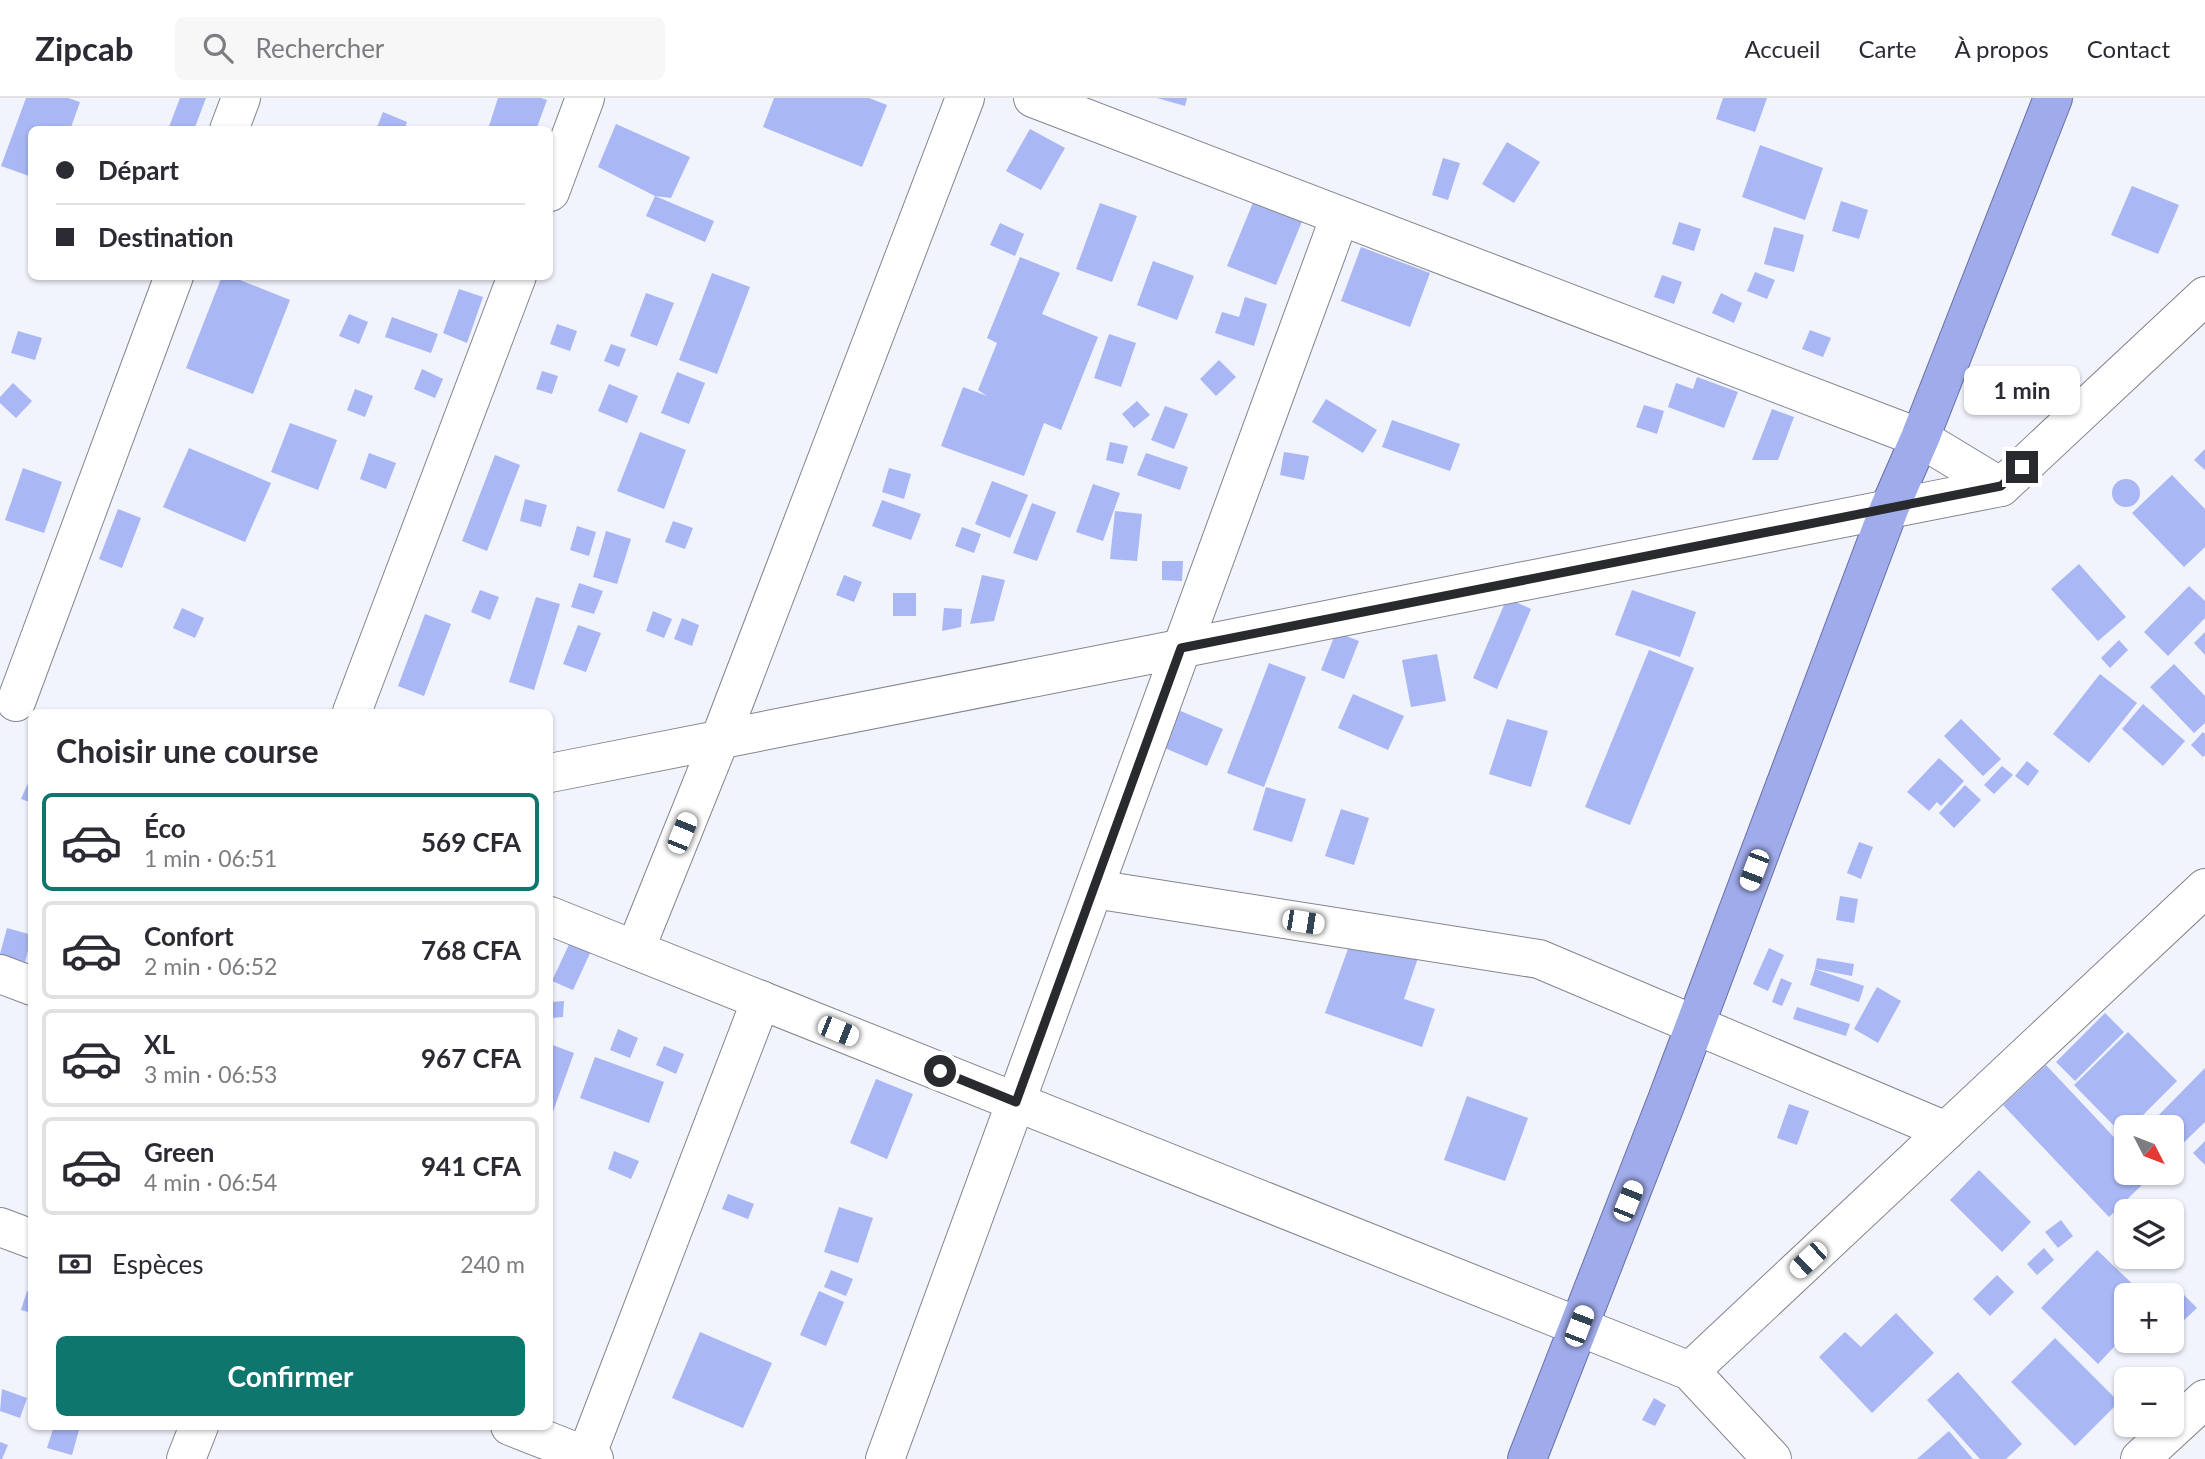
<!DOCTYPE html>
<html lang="fr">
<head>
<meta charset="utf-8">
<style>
  :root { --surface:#fff; --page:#f7f7f7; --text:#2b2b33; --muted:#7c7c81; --line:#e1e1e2; --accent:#0f766e }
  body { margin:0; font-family:Lato,sans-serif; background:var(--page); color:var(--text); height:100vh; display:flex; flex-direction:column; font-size:26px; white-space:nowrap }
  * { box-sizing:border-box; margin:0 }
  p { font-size:23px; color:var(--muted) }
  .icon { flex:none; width:38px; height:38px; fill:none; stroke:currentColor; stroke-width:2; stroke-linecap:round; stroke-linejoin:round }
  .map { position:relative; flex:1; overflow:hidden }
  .details { position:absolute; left:28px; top:611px; width:525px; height:721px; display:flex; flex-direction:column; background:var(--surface); border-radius:10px; box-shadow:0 2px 5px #0004 }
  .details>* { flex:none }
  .top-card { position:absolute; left:28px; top:28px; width:525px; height:154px; border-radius:10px; box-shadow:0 2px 5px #0004; display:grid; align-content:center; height:154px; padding:0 28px; background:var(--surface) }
  .needle { width:46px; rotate:132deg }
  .fabs { position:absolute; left:2114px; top:1017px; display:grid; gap:14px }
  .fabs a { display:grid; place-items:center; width:70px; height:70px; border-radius:10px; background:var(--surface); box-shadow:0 2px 5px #0004; font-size:35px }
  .end { position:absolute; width:32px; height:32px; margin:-16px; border:9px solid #292a2d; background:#fff; box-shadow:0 0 0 4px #fff }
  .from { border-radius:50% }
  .bubble { position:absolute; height:49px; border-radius:10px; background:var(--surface); box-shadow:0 2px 5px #0004; font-size:23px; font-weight:700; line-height:49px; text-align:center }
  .car { position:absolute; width:21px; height:42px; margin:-21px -10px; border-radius:9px; box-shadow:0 0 5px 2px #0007; background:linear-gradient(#fff 24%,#345 0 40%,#fff 0 76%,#345 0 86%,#fff 0) }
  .top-card b { display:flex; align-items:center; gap:24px; height:66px; font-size:26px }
  .top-card b+b { border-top:2px solid var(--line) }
  .top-card i { width:18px; height:18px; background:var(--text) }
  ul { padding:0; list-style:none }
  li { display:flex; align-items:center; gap:21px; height:98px; margin:0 14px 10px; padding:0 14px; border:4px solid var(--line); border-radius:10px }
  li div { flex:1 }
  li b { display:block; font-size:26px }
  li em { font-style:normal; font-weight:700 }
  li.active { border-color:var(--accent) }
  li>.icon { width:63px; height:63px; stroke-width:1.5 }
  h2 { padding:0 28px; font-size:32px; line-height:84px }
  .pay { display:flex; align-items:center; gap:18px; height:77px; padding:0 28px; font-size:26px }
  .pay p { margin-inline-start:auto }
  .primary-button { display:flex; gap:14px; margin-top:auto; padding:14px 28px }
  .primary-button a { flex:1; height:80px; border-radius:10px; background:var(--accent); color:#fff; font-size:28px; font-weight:700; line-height:80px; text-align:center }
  header { display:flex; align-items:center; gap:42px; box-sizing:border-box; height:98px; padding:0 35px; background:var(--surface); border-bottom:2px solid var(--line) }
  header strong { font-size:33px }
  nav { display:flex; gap:38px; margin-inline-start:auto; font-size:24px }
  .search { width:490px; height:63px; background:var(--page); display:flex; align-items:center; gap:18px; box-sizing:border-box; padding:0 24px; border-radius:10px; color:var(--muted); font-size:26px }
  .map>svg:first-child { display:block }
  .building { fill:#a9b7f4 }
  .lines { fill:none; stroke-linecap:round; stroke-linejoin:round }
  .minor-casing { stroke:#83858e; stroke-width:40 }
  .trunk-casing { stroke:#6670a5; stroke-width:40 }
  .minor { stroke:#fff; stroke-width:38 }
  .trunk { stroke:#9fabea; stroke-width:38 }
  .route { stroke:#292a2d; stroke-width:9 }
</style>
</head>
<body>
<header>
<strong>Zipcab</strong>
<div class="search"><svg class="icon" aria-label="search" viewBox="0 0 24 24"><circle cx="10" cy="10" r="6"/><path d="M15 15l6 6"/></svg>Rechercher</div>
<nav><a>Accueil</a><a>Carte</a><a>À propos</a><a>Contact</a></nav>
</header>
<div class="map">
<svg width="2205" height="1361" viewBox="0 0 2205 1361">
  <rect width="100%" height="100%" fill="#f1f3fd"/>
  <g class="building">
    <path d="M26,0H68L80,4L70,32H32V79L1,68Z"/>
    <path d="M180,0H206L194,32H175L169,29Z"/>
    <path d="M498,0H541L547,2L536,32H498L489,28Z"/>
    <path d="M774,0H869L887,7L862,69L763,29Z"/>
    <path d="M1157,0H1187L1185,8Z"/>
    <path d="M1723,0H1767L1755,34L1716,21Z"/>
    <path d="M383,14L407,24L404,32H376Z"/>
    <path d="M616,26L690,59L671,100L655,98L598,69Z"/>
    <path d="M1030,31L1065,50L1041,92L1006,73Z"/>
    <path d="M1507,44L1540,64L1514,105L1482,86Z"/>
    <path d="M1760,47L1823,70L1805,122L1742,99Z"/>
    <path d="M1443,60L1460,65L1448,102L1432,97Z"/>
    <path d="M2132,88L2179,107L2158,156L2111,137Z"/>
    <path d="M655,98L714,123L705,144L646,118Z"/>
    <path d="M1254,102L1303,121L1276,187L1227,168Z"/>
    <path d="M1841,103L1868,112L1859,141L1832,133Z"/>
    <path d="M1100,105L1137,118L1112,184L1076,171Z"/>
    <path d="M1679,124L1701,131L1694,153L1672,146Z"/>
    <path d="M1000,125L1024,136L1015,158L990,147Z"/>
    <path d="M1774,129L1804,137L1794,174L1764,166Z"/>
    <path d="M1361,149L1430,175L1410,229L1341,203Z"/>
    <path d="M1020,159L1060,175L1042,216L1098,239L1061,332L1044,325L1024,378L941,348L963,289L987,298L978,292L997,245L987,240Z"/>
    <path d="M1153,163L1194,178L1177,222L1137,207Z"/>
    <path d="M1755,174L1775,182L1767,201L1747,193Z"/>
    <path d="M712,175L750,189L717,276L679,262Z"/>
    <path d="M1662,177L1682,184L1674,206L1654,199Z"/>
    <path d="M222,178H230L290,202L253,296L186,270Z"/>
    <path d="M459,191L483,199L467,245L443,235Z"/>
    <path d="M646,195L674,205L657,248L630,238Z"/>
    <path d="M1721,195L1742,205L1734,225L1712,215Z"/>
    <path d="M1245,199L1267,206L1254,248L1215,235L1222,214L1239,219Z"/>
    <path d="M349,216L368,224L359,246L339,238Z"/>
    <path d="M392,219L438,236L431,255L385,239Z"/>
    <path d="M557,226L577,233L570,253L550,246Z"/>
    <path d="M1810,232L1831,240L1823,259L1802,251Z"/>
    <path d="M18,233L42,240L35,262L11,255Z"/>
    <path d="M1109,236L1136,245L1121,289L1094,280Z"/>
    <path d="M611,246L626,251L619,269L604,263Z"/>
    <path d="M1219,262L1236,279L1216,298L1200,281Z"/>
    <path d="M422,271L443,281L435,300L414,291Z"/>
    <path d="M542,273L558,278L552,296L536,291Z"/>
    <path d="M677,274L705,285L689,326L661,315Z"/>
    <path d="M1697,279L1738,294L1724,330L1668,309L1676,285L1693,291Z"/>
    <path d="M13,285L32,303L16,320L0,305V299Z"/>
    <path d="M609,286L638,298L627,325L598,313Z"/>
    <path d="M355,291L373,298L365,319L347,312Z"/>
    <path d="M1326,301L1377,332L1363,355L1312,324Z"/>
    <path d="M1137,303L1150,317L1134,330L1122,316Z"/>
    <path d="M1644,307L1664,313L1657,336L1636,329Z"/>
    <path d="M1165,308L1188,316L1174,351L1151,342Z"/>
    <path d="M1772,311L1794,319L1778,362H1752Z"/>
    <path d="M1392,322L1460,346L1450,373L1382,349Z"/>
    <path d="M290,325L337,342L318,392L271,374Z"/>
    <path d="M640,334L686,352L664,411L617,393Z"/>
    <path d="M1110,344L1128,348L1123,366L1106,362Z"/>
    <path d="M189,350L271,385L245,444L163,409Z"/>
    <path d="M2205,351V372L2194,362Z"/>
    <path d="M1284,354L1309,358L1304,382L1280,377Z"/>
    <path d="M369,355L396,365L386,391L360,381Z"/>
    <path d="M1146,355L1188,369L1180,392L1137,377Z"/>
    <path d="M495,357L520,367L487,453L462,443Z"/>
    <path d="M23,370L62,384L44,435L5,422Z"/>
    <path d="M889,370L911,376L904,401L882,394Z"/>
    <path d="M2172,377L2205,411V449L2184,469L2132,415Z"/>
    <circle cx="2126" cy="395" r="14"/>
    <path d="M992,383L1028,397L1010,440L975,426Z"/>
    <path d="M1093,386L1120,395L1103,443L1076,434Z"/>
    <path d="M525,401L547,407L541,429L520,423Z"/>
    <path d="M882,402L921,416L911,442L872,428Z"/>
    <path d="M1032,405L1056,414L1037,463L1013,455Z"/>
    <path d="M118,411L141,420L122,470L99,461Z"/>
    <path d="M1115,413L1142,416L1137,463L1110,461Z"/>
    <path d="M673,423L693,430L685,451L665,444Z"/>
    <path d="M577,428L596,434L589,458L570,452Z"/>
    <path d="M962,429L981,436L974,455L955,448Z"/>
    <path d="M606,433L631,441L617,486L593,479Z"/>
    <path d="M1162,463H1183L1182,483L1162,482Z"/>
    <path d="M2079,466L2126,519L2098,543L2051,491Z"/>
    <path d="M844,477L862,484L854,504L836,497Z"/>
    <path d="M982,477L1005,482L994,523L970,526Z"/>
    <path d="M579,485L603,493L594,516L571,509Z"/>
    <path d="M2189,488L2205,503V520L2168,558L2144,534Z"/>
    <path d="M480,492L499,499L490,522L471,514Z"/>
    <path d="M1632,492L1696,514L1680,559L1615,537Z"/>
    <rect x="893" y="495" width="23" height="23"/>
    <path d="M536,499L560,506L534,592L509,584Z"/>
    <path d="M1507,500L1531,511L1497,591L1473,580Z"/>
    <path d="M182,510L204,520L195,540L173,530Z"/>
    <path d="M944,510L962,511L961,529L942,533Z"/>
    <path d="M653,513L672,521L664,540L646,533Z"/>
    <path d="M425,516L451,526L424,598L398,588Z"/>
    <path d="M682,520L699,527L692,548L674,541Z"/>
    <path d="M578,527L601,535L586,574L563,566Z"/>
    <path d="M1336,534L1359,543L1344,581L1321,572Z"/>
    <path d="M2205,534V557L2194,545Z"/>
    <path d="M2119,542L2128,552L2110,570L2101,560Z"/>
    <path d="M1649,552L1694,570L1630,727L1585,709Z"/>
    <path d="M1437,556L1446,603L1411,609L1402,562Z"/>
    <path d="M1269,565L1306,579L1264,689L1227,675Z"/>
    <path d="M2174,566L2205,598V625L2194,635L2150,589Z"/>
    <path d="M2100,576L2137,605L2089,665L2053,636Z"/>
    <path d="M1353,596L1404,618L1388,652L1338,630Z"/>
    <path d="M2143,606L2185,643L2163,668L2122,631Z"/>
    <path d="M1176,611L1223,631L1207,668L1160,648Z"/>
    <path d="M1507,621L1548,633L1531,689L1489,676Z"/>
    <path d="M1961,621L2001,661L1983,678L1944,638Z"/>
    <path d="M2203,634L2205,636V657L2203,659L2191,647Z"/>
    <path d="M1939,660L1964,683L1941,708L1937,704L1929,713L1907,694Z"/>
    <path d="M2027,663L2039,673L2028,688L2015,678Z"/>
    <path d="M2002,668L2013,677L1994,696L1984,687Z"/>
    <path d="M32,676V705L21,701Z"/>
    <path d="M1965,687L1981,702L1954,730L1939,715Z"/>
    <path d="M1266,689L1306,701L1292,744L1253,732Z"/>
    <path d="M1341,711L1369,720L1354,767L1325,758Z"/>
    <path d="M1859,744L1873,749L1861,781L1847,775Z"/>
    <path d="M1840,798L1858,801L1854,825L1836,822Z"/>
    <path d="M578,827L599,836L573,892L552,883Z"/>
    <path d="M7,830L32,837L25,864L0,856Z"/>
    <path d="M1354,834L1419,857L1404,901L1435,911L1422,949L1325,915Z"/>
    <path d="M1769,850L1784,857L1768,893L1753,886Z"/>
    <path d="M1817,860L1854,866L1852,878L1815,871Z"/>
    <path d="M1815,871L1864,888L1859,904L1810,887Z"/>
    <path d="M1781,880L1792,885L1782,908L1772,904Z"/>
    <path d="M1877,889L1901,903L1878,945L1854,931Z"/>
    <path d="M564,903L563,919L550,920V904Z"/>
    <path d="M1797,909L1850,926L1846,938L1793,921Z"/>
    <path d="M2105,915L2124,934L2075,983L2056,964Z"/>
    <path d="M618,931L638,940L630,960L610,952Z"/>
    <path d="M2128,934L2177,983L2131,1029H2126V1033L2123,1037L2074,987Z"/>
    <path d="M550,946L574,955L550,1022Z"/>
    <path d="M664,948L684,956L676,976L656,967Z"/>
    <path d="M595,959L664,984L649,1025L580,1000Z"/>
    <path d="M2046,967L2126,1052V1074H2148L2151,1078L2109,1119L2003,1007Z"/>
    <path d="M2205,970V1024L2174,1054L2172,1052V1029L2148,1028Z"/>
    <path d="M876,981L913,996L887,1061L850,1045Z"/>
    <path d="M1467,998L1528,1020L1505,1083L1444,1062Z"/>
    <path d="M1789,1006L1809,1013L1797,1047L1777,1040Z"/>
    <path d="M2205,1043V1067L2193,1055Z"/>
    <path d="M614,1053L639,1063L631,1081L608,1071Z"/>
    <path d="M1979,1072L2031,1124L2002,1154L1950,1102Z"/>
    <path d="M728,1096L754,1106L748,1121L722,1111Z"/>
    <path d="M839,1109L873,1120L858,1165L824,1154Z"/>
    <path d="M2061,1122L2073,1138L2058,1150L2045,1134Z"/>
    <path d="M2044,1150L2054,1162L2037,1177L2027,1166Z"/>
    <path d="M2097,1152L2144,1197H2126V1236L2098,1266L2041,1210Z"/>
    <path d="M831,1172L853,1181L846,1198L824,1189Z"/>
    <path d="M1997,1177L2014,1194L1990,1218L1973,1201Z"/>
    <path d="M2174,1187L2197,1210L2181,1225L2172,1215V1197H2164Z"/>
    <path d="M27,1193L32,1194V1215L21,1212Z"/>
    <path d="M819,1193L844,1204L826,1248L800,1237Z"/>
    <path d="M1896,1215L1934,1255L1872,1315L1819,1259L1845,1234L1861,1249Z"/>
    <path d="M700,1234L772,1265L743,1330L672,1300Z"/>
    <path d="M2055,1240L2119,1304L2075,1348L2011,1284Z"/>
    <path d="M1958,1274L2022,1346L2006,1361H1980L1927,1302Z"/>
    <path d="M2,1291L27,1300L20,1320L0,1313Z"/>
    <path d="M1654,1300L1666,1307L1655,1328L1642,1322Z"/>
    <path d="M54,1328H66L79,1332L72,1357L47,1350Z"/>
    <path d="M1949,1333L1973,1361H1917Z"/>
    <path d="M0,1344L8,1347L2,1361H0Z"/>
  </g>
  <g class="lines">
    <defs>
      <g id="minor">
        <path d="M1033,0L1920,340L2001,389"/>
        <path d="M229,32L241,0"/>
        <path d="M550,94L585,0"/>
        <path d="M16,604L174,178"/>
        <path d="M352,614L517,178"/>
        <path d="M550,675L2001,389L2205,198"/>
        <path d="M1094,791L1539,861L1946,1033"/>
        <path d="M550,818L1690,1273L1772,1361"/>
        <path d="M635,852L720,641L965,0"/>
        <path d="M0,876L32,888"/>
        <path d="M0,1129L32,1141"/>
        <path d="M1690,1273L2205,790"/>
        <path d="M510,1328L594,1361"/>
        <path d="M186,1361L199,1328"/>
        <path d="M585,1361L761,902"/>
        <path d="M885,1361L1340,118"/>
        <path d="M2140,1361L2205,1301"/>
      </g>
      <path id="trunk" d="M1527,1361L1667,1002L1889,411L1920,340L2053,0"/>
    </defs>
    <use href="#minor" class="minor-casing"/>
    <use href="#trunk" class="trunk-casing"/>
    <use href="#minor" class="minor"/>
    <use href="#trunk" class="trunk"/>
  </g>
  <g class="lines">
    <path class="route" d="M940,973L1016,1004L1181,550L2001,388L2022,369"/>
  </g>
</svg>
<div class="fabs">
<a><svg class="needle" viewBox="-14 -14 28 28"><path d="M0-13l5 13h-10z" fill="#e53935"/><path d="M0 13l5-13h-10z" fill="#7c7c81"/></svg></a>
<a><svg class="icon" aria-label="layers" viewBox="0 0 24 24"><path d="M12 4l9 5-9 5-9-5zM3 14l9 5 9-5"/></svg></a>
<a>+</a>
<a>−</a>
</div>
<i class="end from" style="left:940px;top:973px"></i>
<i class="end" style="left:2022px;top:369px"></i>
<div class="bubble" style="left:1964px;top:268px;width:116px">1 min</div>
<i class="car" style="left:682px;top:735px;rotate:22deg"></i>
<i class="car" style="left:1754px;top:772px;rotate:201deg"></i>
<i class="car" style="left:1303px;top:824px;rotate:99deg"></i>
<i class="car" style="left:838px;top:933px;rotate:112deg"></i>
<i class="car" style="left:1628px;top:1103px;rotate:22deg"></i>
<i class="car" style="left:1808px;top:1162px;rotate:227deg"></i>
<i class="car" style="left:1579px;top:1228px;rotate:21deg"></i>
<div class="top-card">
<b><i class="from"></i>Départ</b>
<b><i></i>Destination</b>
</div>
<section class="details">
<h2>Choisir une course</h2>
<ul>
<li class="active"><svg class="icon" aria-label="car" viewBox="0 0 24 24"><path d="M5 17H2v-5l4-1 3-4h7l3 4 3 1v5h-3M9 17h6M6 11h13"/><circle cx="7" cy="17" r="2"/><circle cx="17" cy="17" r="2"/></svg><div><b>Éco</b><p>1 min · 06:51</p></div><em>569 CFA</em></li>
<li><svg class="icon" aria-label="car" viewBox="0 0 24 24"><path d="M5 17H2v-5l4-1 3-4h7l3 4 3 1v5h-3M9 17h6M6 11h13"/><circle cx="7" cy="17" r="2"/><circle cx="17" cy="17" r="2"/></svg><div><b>Confort</b><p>2 min · 06:52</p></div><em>768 CFA</em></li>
<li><svg class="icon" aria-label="car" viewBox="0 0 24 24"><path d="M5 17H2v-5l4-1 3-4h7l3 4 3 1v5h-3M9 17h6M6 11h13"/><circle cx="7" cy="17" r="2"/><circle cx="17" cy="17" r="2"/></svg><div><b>XL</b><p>3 min · 06:53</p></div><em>967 CFA</em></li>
<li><svg class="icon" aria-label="car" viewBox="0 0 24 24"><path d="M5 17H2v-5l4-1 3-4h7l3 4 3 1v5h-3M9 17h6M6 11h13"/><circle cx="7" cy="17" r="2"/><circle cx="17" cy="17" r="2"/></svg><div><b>Green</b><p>4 min · 06:54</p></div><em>941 CFA</em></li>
</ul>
<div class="pay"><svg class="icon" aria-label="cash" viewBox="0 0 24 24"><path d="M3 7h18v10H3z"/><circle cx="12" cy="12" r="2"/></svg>Espèces<p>240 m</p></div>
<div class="primary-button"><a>Confirmer</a></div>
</section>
</div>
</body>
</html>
